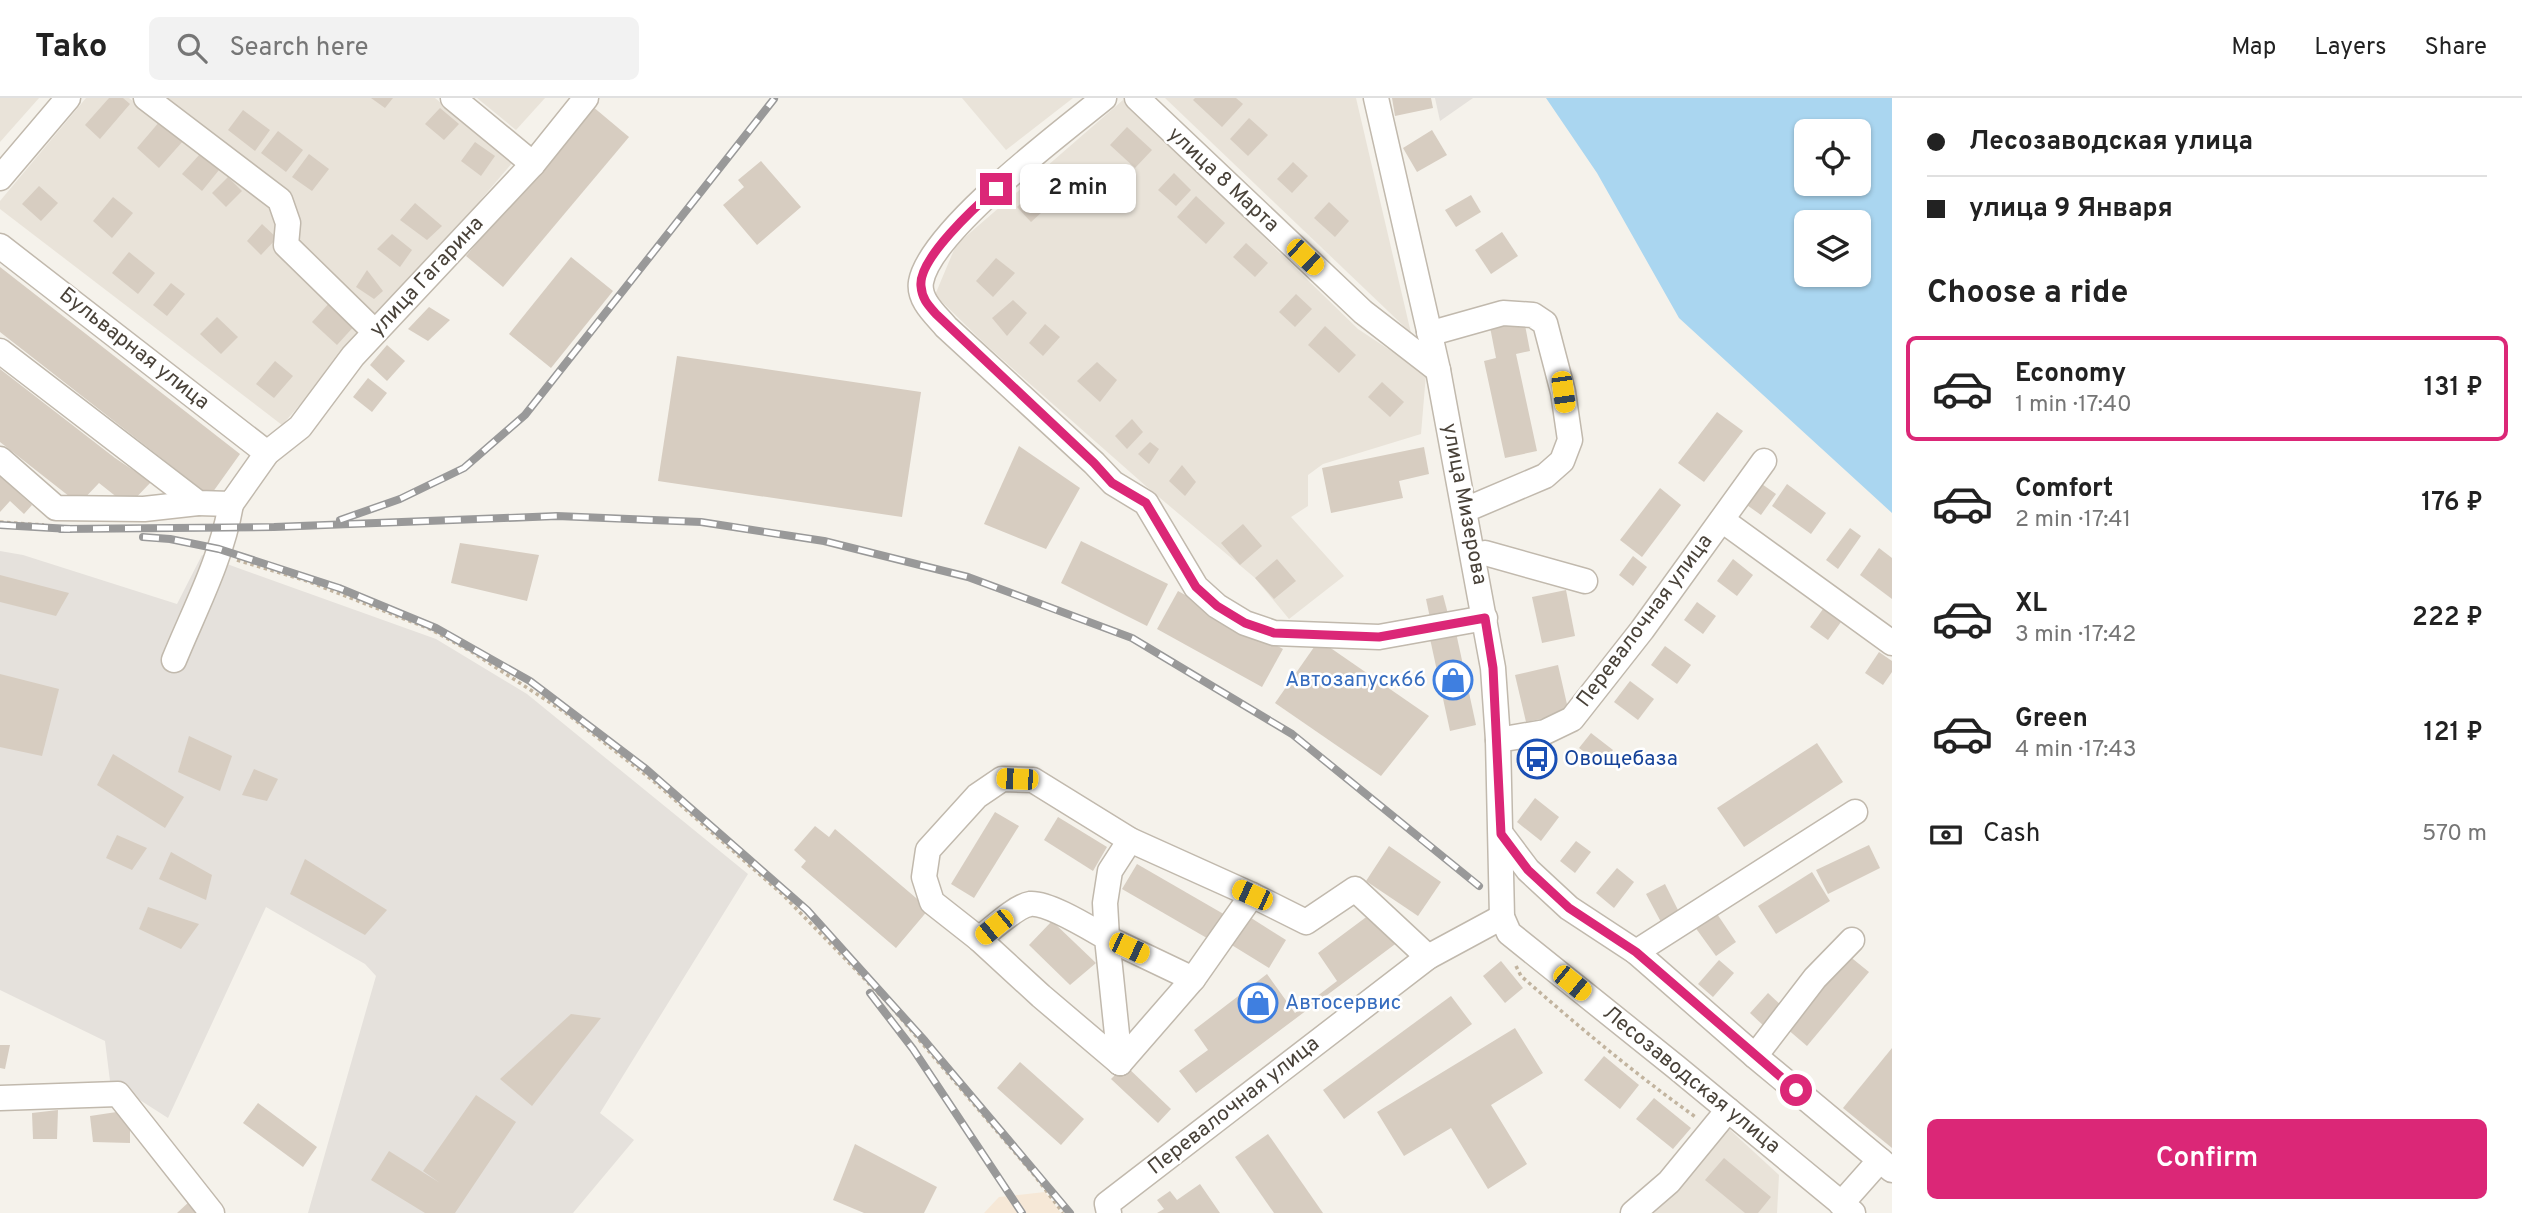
<!DOCTYPE html>
<html lang="en">
<head>
<meta charset="utf-8">
<style>
  :root { --surface:#fff; --page:#f2f2f2; --text:#222; --muted:#767676; --line:#e0e0e0; --accent:#db2777 }
  body { margin:0; font-family:Overpass,sans-serif; background:var(--page); color:var(--text); height:100vh; display:flex; flex-direction:column; font-size:26px; white-space:nowrap }
  * { box-sizing:border-box; margin:0 }
  p { font-size:23px; color:var(--muted) }
  .icon { flex:none; width:38px; height:38px; fill:none; stroke:currentColor; stroke-width:2; stroke-linecap:round; stroke-linejoin:round }
  .map { position:relative; flex:1; overflow:hidden }
  .panel { display:flex; flex-direction:column; background:var(--surface); width:630px }
  .panel>* { flex:none }
  .top-card { display:grid; align-content:center; height:154px; padding:0 35px; background:var(--surface) }
  .tools { position:absolute; left:1794px; top:21px; display:grid; gap:14px }
  .tools a { display:grid; place-items:center; width:77px; height:77px; border-radius:10px; background:var(--surface); box-shadow:0 2px 5px #0004; font-size:35px }
  .end { position:absolute; width:32px; height:32px; margin:-16px; border:9px solid #db2777; background:#fff; box-shadow:0 0 0 4px #fff }
  .from { border-radius:50% }
  .bubble { position:absolute; height:49px; border-radius:10px; background:var(--surface); box-shadow:0 2px 5px #0004; font-size:23px; font-weight:600; line-height:49px; text-align:center }
  .car { position:absolute; width:21px; height:42px; margin:-21px -10px; border-radius:9px; box-shadow:0 0 5px 2px #0007; background:linear-gradient(#f5c518 24%,#345 0 40%,#f5c518 0 76%,#345 0 86%,#f5c518 0) }
  .top-card b { display:flex; align-items:center; gap:24px; height:66px; font-size:26px }
  .top-card b+b { border-top:2px solid var(--line) }
  .top-card i { width:18px; height:18px; background:var(--text) }
  ul { padding:0; list-style:none }
  li { display:flex; align-items:center; gap:21px; height:105px; margin:0 14px 10px; padding:0 21px; border:4px solid transparent; border-radius:10px }
  li div { flex:1 }
  li b { display:block; font-size:26px }
  li em { font-style:normal; font-weight:600 }
  li.active { border-color:var(--accent) }
  li>.icon { width:63px; height:63px; stroke-width:1.5 }
  h2 { padding:0 35px; font-size:32px; line-height:84px }
  .pay { display:flex; align-items:center; gap:18px; height:77px; padding:0 35px; font-size:26px }
  .pay p { margin-inline-start:auto }
  .button { display:flex; gap:14px; margin-top:auto; padding:14px 35px }
  .button a { flex:1; height:80px; border-radius:10px; background:var(--accent); color:#fff; font-size:28px; font-weight:600; line-height:80px; text-align:center }
  header { display:flex; align-items:center; gap:42px; box-sizing:border-box; height:98px; padding:0 35px; background:var(--surface); border-bottom:2px solid var(--line) }
  header strong { font-size:33px }
  nav { display:flex; gap:38px; margin-inline-start:auto; font-size:24px }
  .search { width:490px; height:63px; background:var(--page); display:flex; align-items:center; gap:18px; box-sizing:border-box; padding:0 24px; border-radius:10px; color:var(--muted); font-size:26px }
  main { display:flex; flex:1; min-height:0 }
  .map>svg:first-child { display:block }
  .residential { fill:#e9e3d9 }
  .commercial { fill:#f6e8d7 }
  .industrial { fill:#e5e1dc }
  .water { fill:#aad6f0; fill-rule:evenodd }
  .building { fill:#d7cdc1 }
  .lines { fill:none; stroke-linecap:round; stroke-linejoin:round }
  .minor-casing { stroke:#c1b9ad; stroke-width:27 }
  .path { stroke:#c2b49f; stroke-width:3.5; stroke-dasharray:3.5 3.5; stroke-linecap:butt }
  .minor { stroke:#fff; stroke-width:24 }
  .rail-casing { stroke:#999; stroke-width:8 }
  .rail { stroke:#fff; stroke-width:5; stroke-dasharray:16; stroke-linecap:butt }
  .route { stroke:#db2777; stroke-width:9 }
  .labels { text-anchor:middle; dominant-baseline:central; stroke-width:5; stroke-linejoin:round; paint-order:stroke }
  .street-label { font-size:21px; fill:#494239; stroke:#fff }
  .shop-label { font-size:21px; fill:#366cbe; stroke:#fff; text-anchor:end }
  .transit-label { font-size:21px; fill:#164399; stroke:#fff; text-anchor:start }
</style>
</head>
<body>
<header>
<strong>Tako</strong>
<div class="search"><svg class="icon" aria-label="search" viewBox="0 0 24 24"><circle cx="10" cy="10" r="6"/><path d="M15 15l6 6"/></svg>Search here</div>
<nav><a>Map</a><a>Layers</a><a>Share</a></nav>
</header>
<main>
<div class="map">
<svg width="1892" height="1115" viewBox="0 0 1892 1115">
  <rect width="100%" height="100%" fill="#f5f2eb"/>
  <g class="residential">
    <path d="M0,0H39L0,44Z"/>
    <path d="M86,0H129L270,107L364,235L282,327L0,111V103Z"/>
    <path d="M160,0H435L513,64L377,223L295,146L292,103Z"/>
    <path d="M477,0H545L516,32Z"/>
    <path d="M962,0H1073L1006,52Z"/>
    <path d="M1165,0H1356L1411,235Z"/>
    <path d="M1123,2L1358,231L1426,276L1421,336L1323,366L1308,377V408L1291,419L1344,478L1289,521L1255,480L1147,389L986,247L935,197L956,147Z"/>
    <path d="M1729,1031L1779,1077L1777,1115H1643Z"/>
  </g>
  <path class="commercial" d="M1045,1094L1061,1115H984L999,1099Z"/>
  <g class="industrial">
    <path d="M1435,0H1473L1440,23Z"/>
    <path d="M0,453L23,457L177,506L202,457L436,541L527,596L748,776L600,1015L634,1042L573,1115H308L376,878L365,866L266,809L168,1020L110,983L105,943L0,892Z"/>
  </g>
  <path class="water" d="M1546,0H1892V415L1679,220L1597,75ZM1806,33H1858V86H1806ZM1806,124H1858V177H1806Z"/>
  <g class="building">
    <path d="M109,0H123L130,6L100,41L85,27Z"/>
    <path d="M371,0H393L385,10Z"/>
    <path d="M1195,0H1236L1243,6L1222,29L1193,2Z"/>
    <path d="M1392,0H1431L1433,10L1395,18Z"/>
    <path d="M592,8L629,39L503,189L466,158Z"/>
    <path d="M440,10L459,26L444,42L425,26Z"/>
    <path d="M243,12L270,32L255,53L228,32Z"/>
    <path d="M1249,20L1268,37L1248,58L1230,41Z"/>
    <path d="M160,23L183,43L159,70L137,50Z"/>
    <path d="M1127,29L1152,52L1135,70L1110,47Z"/>
    <path d="M1432,32L1447,57L1417,74L1403,50Z"/>
    <path d="M278,33L303,52L286,74L261,55Z"/>
    <path d="M475,44L495,58L481,78L461,63Z"/>
    <path d="M200,56L219,72L202,93L182,76Z"/>
    <path d="M309,56L329,71L312,93L292,79Z"/>
    <path d="M761,63L801,109L757,147L723,107L744,89L738,82Z"/>
    <path d="M1293,64L1308,78L1292,95L1277,81Z"/>
    <path d="M1174,75L1191,92L1176,108L1158,92Z"/>
    <path d="M228,79L242,93L226,109L212,95Z"/>
    <path d="M39,88L58,105L41,123L22,106Z"/>
    <path d="M1038,89L1052,105L1031,124L1017,109Z"/>
    <path d="M1471,97L1481,114L1456,129L1445,112Z"/>
    <path d="M1196,98L1225,125L1206,146L1177,119Z"/>
    <path d="M113,99L133,115L112,140L93,123Z"/>
    <path d="M1329,104L1349,123L1335,139L1314,120Z"/>
    <path d="M415,105L442,128L427,142L400,122Z"/>
    <path d="M262,126L277,140L261,157L247,143Z"/>
    <path d="M1502,134L1518,158L1491,176L1475,152Z"/>
    <path d="M392,136L412,152L400,169L377,151Z"/>
    <path d="M1246,145L1268,165L1255,179L1233,159Z"/>
    <path d="M129,154L155,175L138,196L112,175Z"/>
    <path d="M571,159L613,193L551,270L509,236Z"/>
    <path d="M996,160L1015,175L993,199L976,183Z"/>
    <path d="M0,169L240,356L210,398L0,234Z"/>
    <path d="M367,172L383,193L374,201L356,189Z"/>
    <path d="M171,185L185,196L167,218L153,207Z"/>
    <path d="M1296,196L1312,211L1295,229L1279,214Z"/>
    <path d="M1013,202L1027,215L1007,238L992,220Z"/>
    <path d="M331,203L356,226L337,247L312,224Z"/>
    <path d="M429,209L450,222L428,243L408,231Z"/>
    <path d="M217,219L238,239L221,256L200,236Z"/>
    <path d="M1524,222L1530,253L1516,256L1537,353L1505,360L1484,263L1496,260L1490,229Z"/>
    <path d="M1045,226L1060,239L1043,258L1029,245Z"/>
    <path d="M1325,228L1356,257L1339,275L1308,247Z"/>
    <path d="M387,247L405,263L387,283L370,267Z"/>
    <path d="M677,258L921,294L902,419L658,383Z"/>
    <path d="M275,263L293,278L274,300L256,286Z"/>
    <path d="M1097,264L1117,282L1100,304L1077,283Z"/>
    <path d="M0,271L115,360L151,384L128,408L99,385L79,406L0,344Z"/>
    <path d="M368,280L387,295L372,314L353,299Z"/>
    <path d="M1382,284L1404,304L1390,319L1368,299Z"/>
    <path d="M1717,314L1743,333L1704,384L1678,365Z"/>
    <path d="M1132,321L1143,334L1127,351L1115,338Z"/>
    <path d="M1150,344L1159,351L1149,366L1138,356Z"/>
    <path d="M1019,348L1080,390L1046,451L984,426Z"/>
    <path d="M1424,349L1429,376L1399,383L1403,400L1331,415L1322,370Z"/>
    <path d="M1182,367L1196,384L1185,398L1169,383Z"/>
    <path d="M0,378L32,407L24,416L10,403L0,414Z"/>
    <path d="M1759,384L1776,396L1761,417L1744,405Z"/>
    <path d="M1787,386L1826,415L1811,436L1772,408Z"/>
    <path d="M1660,390L1681,407L1642,459L1620,442Z"/>
    <path d="M1243,426L1262,448L1240,467L1221,445Z"/>
    <path d="M1850,430L1861,438L1838,471L1826,462Z"/>
    <path d="M1081,443L1168,486L1147,528L1061,485Z"/>
    <path d="M460,445L539,457L527,503L451,485Z"/>
    <path d="M1879,450L1892,460V501L1860,477Z"/>
    <path d="M1633,458L1647,469L1633,488L1619,477Z"/>
    <path d="M1277,461L1296,483L1274,501L1255,480Z"/>
    <path d="M1733,461L1753,477L1737,498L1717,483Z"/>
    <path d="M0,477L69,495L56,518L0,504Z"/>
    <path d="M1566,492L1575,538L1542,545L1532,499Z"/>
    <path d="M1178,493L1283,551L1262,589L1157,531Z"/>
    <path d="M1443,497L1448,516L1430,520L1426,501Z"/>
    <path d="M1697,504L1716,518L1703,536L1684,522Z"/>
    <path d="M1823,511L1841,524L1828,542L1810,529Z"/>
    <path d="M1455,530L1476,627L1450,633L1429,536Z"/>
    <path d="M1319,542L1429,618L1381,678L1275,605Z"/>
    <path d="M1665,548L1691,567L1677,586L1651,567Z"/>
    <path d="M1879,554L1892,563V574L1883,587L1865,575Z"/>
    <path d="M1558,567L1569,615L1526,624L1515,577Z"/>
    <path d="M0,576L59,591L42,658L0,649Z"/>
    <path d="M1630,583L1654,601L1638,622L1614,604Z"/>
    <path d="M1591,635L1613,652L1602,667L1579,650Z"/>
    <path d="M189,638L232,658L220,693L178,674Z"/>
    <path d="M1817,645L1843,684L1744,749L1717,710Z"/>
    <path d="M113,656L184,699L165,730L97,687Z"/>
    <path d="M254,671L278,681L267,703L242,697Z"/>
    <path d="M1535,700L1559,719L1541,743L1517,724Z"/>
    <path d="M995,714L1019,728L974,800L951,786Z"/>
    <path d="M1058,719L1107,749L1093,773L1044,742Z"/>
    <path d="M815,728L829,739L835,731L929,811L896,850L801,769L806,763L794,752Z"/>
    <path d="M117,737L147,750L132,772L106,760Z"/>
    <path d="M1576,743L1591,754L1575,775L1560,763Z"/>
    <path d="M1869,747L1880,770L1828,796L1816,772Z"/>
    <path d="M1389,748L1441,784L1418,818L1366,783Z"/>
    <path d="M171,754L212,777L206,802L159,781Z"/>
    <path d="M305,761L387,812L365,837L290,796Z"/>
    <path d="M1137,766L1227,818L1212,843L1122,791Z"/>
    <path d="M1617,770L1634,784L1614,810L1596,795Z"/>
    <path d="M1812,774L1830,803L1776,836L1758,808Z"/>
    <path d="M1665,786L1679,814L1661,824L1646,796Z"/>
    <path d="M148,809L199,826L181,851L139,831Z"/>
    <path d="M1713,810L1736,844L1716,858L1692,825Z"/>
    <path d="M1373,814L1398,844L1196,995L1179,973L1208,952L1194,932L1267,876L1295,915L1337,883L1318,855Z"/>
    <path d="M1248,818L1286,842L1269,870L1230,846Z"/>
    <path d="M1052,823L1096,865L1070,887L1029,847Z"/>
    <path d="M1848,857L1869,874L1807,948L1786,930Z"/>
    <path d="M1719,862L1734,875L1713,899L1698,886Z"/>
    <path d="M1501,863L1523,890L1505,905L1483,878Z"/>
    <path d="M1768,895L1784,910L1766,930L1750,915Z"/>
    <path d="M1451,898L1472,926L1344,1021L1323,992Z"/>
    <path d="M571,916L601,920L532,1008L500,981Z"/>
    <path d="M1515,930L1543,975L1491,1007L1527,1066L1488,1091L1451,1030L1404,1058L1377,1014Z"/>
    <path d="M0,947H10L5,971L0,970Z"/>
    <path d="M1892,950V1050L1843,1010Z"/>
    <path d="M1604,958L1639,987L1620,1011L1584,982Z"/>
    <path d="M1020,964L1084,1021L1061,1047L997,990Z"/>
    <path d="M1125,967L1171,1011L1158,1025L1111,981Z"/>
    <path d="M476,997L516,1024L455,1115H425L371,1082L389,1053L440,1085L423,1073Z"/>
    <path d="M1654,1000L1691,1030L1673,1051L1636,1021Z"/>
    <path d="M258,1005L317,1049L303,1069L243,1025Z"/>
    <path d="M58,1012L57,1041H33L32,1015Z"/>
    <path d="M130,1012V1045L93,1044L90,1018Z"/>
    <path d="M1268,1036L1323,1115H1274L1235,1059Z"/>
    <path d="M855,1046L937,1089L924,1115H864L833,1102Z"/>
    <path d="M1724,1060L1771,1099L1758,1115H1745L1705,1082Z"/>
    <path d="M1200,1086L1220,1115H1157L1164,1111L1157,1102L1170,1093L1177,1102Z"/>
    <path d="M190,1103L199,1115H177Z"/>
  </g>
  <g class="lines">
    <defs>
      <g id="minor">
        <path d="M146,0L280,102L288,125L286,147L375,234"/>
        <path d="M453,0L533,66"/>
        <path d="M1104,0C1061,35 930,133 921,184C918,202 936,217 946,229L1094,365L1113,385L1146,405L1196,489L1217,508L1245,525L1274,535L1379,539L1485,520"/>
        <path d="M1137,0L1363,214L1438,272"/>
        <path d="M1376,0L1438,272L1493,570L1498,642L1502,819L1509,835L1676,969L1853,1115"/>
        <path d="M0,80L68,0"/>
        <path d="M0,148L267,355"/>
        <path d="M1429,234L1439,233L1503,215L1533,217L1545,225L1563,294L1570,342L1562,363L1545,378L1465,412"/>
        <path d="M0,253L198,405L231,406L267,355L300,329L353,258L533,66L586,0"/>
        <path d="M0,361L56,410L144,411L198,405"/>
        <path d="M1722,422L1892,545"/>
        <path d="M1473,457L1485,455L1585,483"/>
        <path d="M174,562C195,511 222,460 231,406"/>
        <path d="M1498,642L1545,634L1572,621L1642,532L1764,363"/>
        <path d="M1501,736L1528,772L1569,810L1636,854L1755,958L1892,1072"/>
        <path d="M1130,742L1110,773L1105,805L1107,840L1193,881"/>
        <path d="M979,841C991,832 1016,808 1030,806C1048,804 1091,831 1107,840L1120,965"/>
        <path d="M1636,854L1855,714"/>
        <path d="M1755,958L1815,880L1852,842"/>
        <path d="M1120,965L1041,898L979,841L932,804L924,779L928,752L977,698L1002,681L1033,682L1130,742L1252,797L1306,824L1355,791L1428,859"/>
        <path d="M1120,965L1193,881L1252,797"/>
        <path d="M0,1000L118,996L212,1115"/>
        <path d="M1841,1106L1880,1062"/>
        <path d="M1109,1115L1107,1106L1428,859L1502,819"/>
        <path d="M1633,1115L1669,1084L1728,1012"/>
      </g>
    </defs>
    <use href="#minor" class="minor-casing"/>
    <g class="path">
      <path d="M0,424L44,427"/>
      <path d="M237,462L307,483L430,531L472,554L566,615L651,681L782,796L887,904L1035,1078L1063,1115"/>
      <path d="M1516,868L1521,878C1578,928 1635,976 1697,1020"/>
    </g>
    <use href="#minor" class="minor"/>
    <defs>
      <g id="rail">
        <path d="M340,422L400,401L464,370L525,317L774,1"/>
        <path d="M0,427L70,431"/>
        <path d="M61,431L274,429L557,418L701,424L824,443L968,479L1132,540L1292,636L1479,788"/>
        <path d="M143,439L170,441L219,451L339,490L436,530L530,583L646,671L807,812L925,943L1070,1115"/>
        <path d="M870,895L913,951L1022,1115"/>
      </g>
    </defs>
    <use href="#rail" class="rail-casing"/>
    <use href="#rail" class="rail"/>
  </g>
  <g class="lines">
    <path class="route" d="M996,91C976,108 918,161 921,188C922,201 928,207 936,216L1094,365L1112,385L1146,405L1196,489L1217,508L1245,525L1274,535L1379,539L1485,520L1493,570L1501,736L1528,772L1569,810L1636,854L1796,992"/>
  </g>
  <defs>
    <symbol id="shop-ring" viewBox="-11 -11 22 22"><circle r="9.5" fill="#fff" stroke="#3f7fe0" stroke-width="1.5"/><path d="M-5-2.5h2.3a2.7 3.5 0 0 1 5.4 0H5L5.5 6h-11ZM-1.5-2.5h3a1.5 2.3 0 0 0-3 0Z" fill="#3f7fe0"/></symbol>
    <symbol id="bus-ring" viewBox="-11 -11 22 22"><circle r="9.5" fill="#fff" stroke="#1a4fb4" stroke-width="1.5"/><path d="M-5-6H5V4H4V6H2V4H-2V6H-4V4H-5ZM-3.5-4V0h7V-4ZM-3.5 1.2v1.5H-2V1.2ZM2 1.2v1.5H3.5V1.2Z" fill="#1a4fb4"/></symbol>
  </defs>
  <g fill-rule="evenodd">
    <use href="#shop-ring" x="1431" y="560" width="44" height="44"/>
    <use href="#bus-ring" x="1515" y="639" width="44" height="44"/>
    <use href="#shop-ring" x="1236" y="883" width="44" height="44"/>
  </g>
  <g class="labels">
    <g class="street-label">
      <text transform="translate(1223 82) rotate(43)">улица 8 Марта</text>
      <text transform="translate(427 179) rotate(-47)">улица Гагарина</text>
      <text transform="translate(134 251) rotate(38)">Бульварная улица</text>
      <text transform="translate(1464 406) rotate(79)">улица Мизерова</text>
      <text transform="translate(1645 523) rotate(-53)">Перевалочная улица</text>
      <text transform="translate(1691 982) rotate(39)">Лесозаводская улица</text>
      <text transform="translate(1234 1008) rotate(-38)">Перевалочная улица</text>
    </g>
    <g class="shop-label">
      <text x="1426" y="582">Автозапуск66</text>
      <text x="1285" y="905" text-anchor="start">Автосервис</text>
    </g>
    <g class="transit-label">
      <text x="1564" y="661">Овощебаза</text>
    </g>
  </g>
</svg>
<div class="tools">
<a><svg class="icon" aria-label="locate" viewBox="0 0 24 24"><circle cx="12" cy="12" r="6"/><path d="M12 2v4M12 18v4M2 12h4M18 12h4"/></svg></a>
<a><svg class="icon" aria-label="layers" viewBox="0 0 24 24"><path d="M12 4l9 5-9 5-9-5zM3 14l9 5 9-5"/></svg></a>
</div>
<i class="end from" style="left:1796px;top:992px"></i>
<i class="end" style="left:996px;top:91px"></i>
<div class="bubble" style="left:1020px;top:66px;width:116px">2 min</div>
<i class="car" style="left:1305px;top:159px;rotate:133deg"></i>
<i class="car" style="left:1563px;top:294px;rotate:172deg"></i>
<i class="car" style="left:1017px;top:681px;rotate:272deg"></i>
<i class="car" style="left:1252px;top:797px;rotate:294deg"></i>
<i class="car" style="left:994px;top:829px;rotate:231deg"></i>
<i class="car" style="left:1129px;top:850px;rotate:115deg"></i>
<i class="car" style="left:1572px;top:885px;rotate:129deg"></i>
</div>
<section class="panel">
<div class="top-card">
<b><i class="from"></i>Лесозаводская улица</b>
<b><i></i>улица 9 Января</b>
</div>
<h2>Choose a ride</h2>
<ul>
<li class="active"><svg class="icon" aria-label="car" viewBox="0 0 24 24"><path d="M5 17H2v-5l4-1 3-4h7l3 4 3 1v5h-3M9 17h6M6 11h13"/><circle cx="7" cy="17" r="2"/><circle cx="17" cy="17" r="2"/></svg><div><b>Economy</b><p>1 min · 17:40</p></div><em>131 ₽</em></li>
<li><svg class="icon" aria-label="car" viewBox="0 0 24 24"><path d="M5 17H2v-5l4-1 3-4h7l3 4 3 1v5h-3M9 17h6M6 11h13"/><circle cx="7" cy="17" r="2"/><circle cx="17" cy="17" r="2"/></svg><div><b>Comfort</b><p>2 min · 17:41</p></div><em>176 ₽</em></li>
<li><svg class="icon" aria-label="car" viewBox="0 0 24 24"><path d="M5 17H2v-5l4-1 3-4h7l3 4 3 1v5h-3M9 17h6M6 11h13"/><circle cx="7" cy="17" r="2"/><circle cx="17" cy="17" r="2"/></svg><div><b>XL</b><p>3 min · 17:42</p></div><em>222 ₽</em></li>
<li><svg class="icon" aria-label="car" viewBox="0 0 24 24"><path d="M5 17H2v-5l4-1 3-4h7l3 4 3 1v5h-3M9 17h6M6 11h13"/><circle cx="7" cy="17" r="2"/><circle cx="17" cy="17" r="2"/></svg><div><b>Green</b><p>4 min · 17:43</p></div><em>121 ₽</em></li>
</ul>
<div class="pay"><svg class="icon" aria-label="cash" viewBox="0 0 24 24"><path d="M3 7h18v10H3z"/><circle cx="12" cy="12" r="2"/></svg>Cash<p>570 m</p></div>
<div class="button"><a>Confirm</a></div>
</section>
</main>
</body>
</html>
